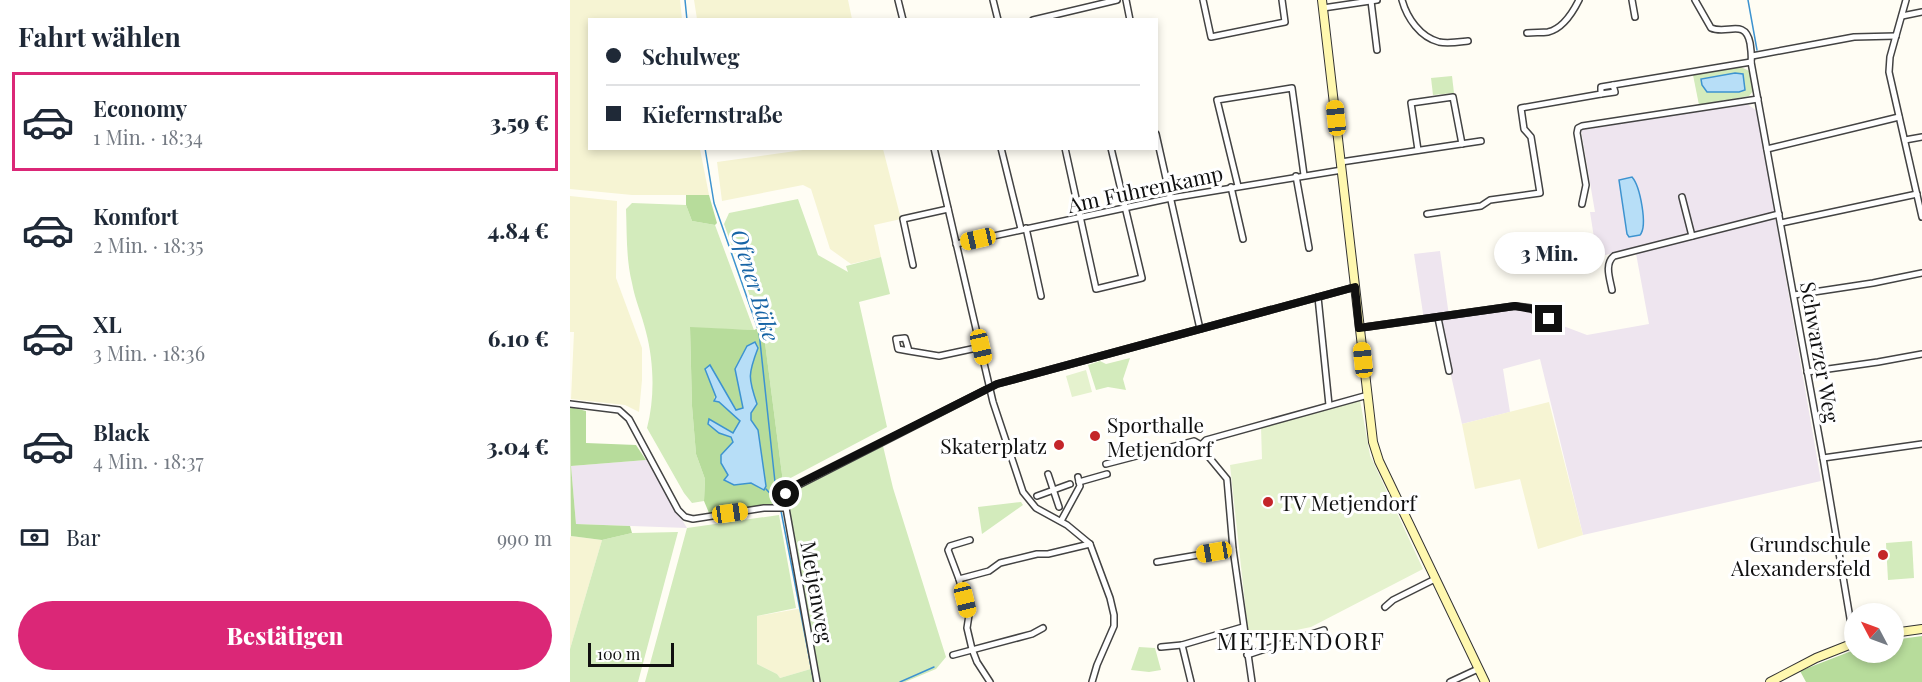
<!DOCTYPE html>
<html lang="de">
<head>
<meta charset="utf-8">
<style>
  :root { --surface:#fff; --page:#f6f6f7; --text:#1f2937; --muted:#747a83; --line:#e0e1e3; --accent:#db2777 }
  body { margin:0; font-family:"Playfair Display",serif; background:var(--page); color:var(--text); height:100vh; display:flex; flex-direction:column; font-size:22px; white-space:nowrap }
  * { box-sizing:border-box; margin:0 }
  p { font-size:20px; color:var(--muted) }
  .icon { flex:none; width:33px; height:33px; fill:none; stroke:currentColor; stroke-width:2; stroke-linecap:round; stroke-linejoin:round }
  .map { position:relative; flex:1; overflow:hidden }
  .panel { display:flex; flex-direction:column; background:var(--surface); width:570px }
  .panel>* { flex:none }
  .banner { position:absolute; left:18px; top:18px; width:570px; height:132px; border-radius:0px; box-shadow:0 3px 9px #0003; display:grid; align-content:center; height:132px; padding:0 18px; background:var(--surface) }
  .needle { width:39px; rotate:311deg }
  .controls { position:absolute; left:1274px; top:603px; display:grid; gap:12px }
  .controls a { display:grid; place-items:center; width:60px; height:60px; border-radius:50%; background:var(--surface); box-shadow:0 3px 9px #0003; font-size:30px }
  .scale { position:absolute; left:18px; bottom:15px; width:86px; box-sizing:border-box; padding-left:6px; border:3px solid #101010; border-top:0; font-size:16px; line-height:21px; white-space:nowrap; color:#101010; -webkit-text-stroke:4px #fff; paint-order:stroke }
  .end { position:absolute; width:27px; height:27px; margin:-14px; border:8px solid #101010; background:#fff; box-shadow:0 0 0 3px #fff }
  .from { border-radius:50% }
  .bubble { position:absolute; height:42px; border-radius:21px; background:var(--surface); box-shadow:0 3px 9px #0003; font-size:20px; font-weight:800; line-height:42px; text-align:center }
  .car { position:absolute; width:18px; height:36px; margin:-18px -9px; border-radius:8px; box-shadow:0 0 4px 2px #0007; background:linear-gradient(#f5c518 24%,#345 0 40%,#f5c518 0 76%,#345 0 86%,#f5c518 0) }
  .banner b { display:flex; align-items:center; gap:21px; height:57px; font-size:22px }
  .banner b+b { border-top:2px solid var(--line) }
  .banner i { width:15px; height:15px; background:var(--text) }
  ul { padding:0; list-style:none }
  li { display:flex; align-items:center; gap:18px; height:99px; margin:0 12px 9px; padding:0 6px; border:3px solid transparent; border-radius:0px }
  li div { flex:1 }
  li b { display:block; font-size:22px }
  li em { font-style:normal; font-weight:800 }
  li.active { border-color:var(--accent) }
  li>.icon { width:54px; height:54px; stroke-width:1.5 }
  h2 { padding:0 18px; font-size:27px; line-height:72px }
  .pay { display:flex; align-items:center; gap:15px; height:66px; padding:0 18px; font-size:22px }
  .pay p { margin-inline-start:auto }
  .cta { display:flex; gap:12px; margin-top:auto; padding:12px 18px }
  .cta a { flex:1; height:69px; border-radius:36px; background:var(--accent); color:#fff; font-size:24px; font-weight:800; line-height:69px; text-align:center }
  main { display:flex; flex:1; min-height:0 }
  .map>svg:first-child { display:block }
  .industrial { fill:#eee5ef }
  .farmland { fill:#f6f4d3 }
  .green { fill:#d3ebbc }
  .forest { fill:#b7dc9b; fill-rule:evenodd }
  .pitch { fill:#e5f2ce }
  .water { fill:#b7def7; stroke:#3d93d0; stroke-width:1.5 }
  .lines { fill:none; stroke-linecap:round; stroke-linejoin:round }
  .stream { stroke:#3d93d0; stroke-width:1.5 }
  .street-casing { stroke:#434343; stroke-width:8 }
  .secondary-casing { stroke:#323232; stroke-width:10 }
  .street { stroke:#fff; stroke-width:5 }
  .secondary { stroke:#fff8af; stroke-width:8 }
  .route { stroke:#101010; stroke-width:8 }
  .poi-dot { fill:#c42529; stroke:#fff; stroke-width:2 }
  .labels { text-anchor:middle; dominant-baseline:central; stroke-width:6; stroke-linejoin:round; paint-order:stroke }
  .street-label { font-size:21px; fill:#101010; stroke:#fff }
  .poi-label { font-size:21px; fill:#101010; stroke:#fff; text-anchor:start }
  .water-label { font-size:22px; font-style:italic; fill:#1664a6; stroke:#fff }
  .quarter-label { font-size:24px; letter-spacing:1.5px; fill:#101010; stroke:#fff }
</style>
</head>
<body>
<main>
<section class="panel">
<h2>Fahrt wählen</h2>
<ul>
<li class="active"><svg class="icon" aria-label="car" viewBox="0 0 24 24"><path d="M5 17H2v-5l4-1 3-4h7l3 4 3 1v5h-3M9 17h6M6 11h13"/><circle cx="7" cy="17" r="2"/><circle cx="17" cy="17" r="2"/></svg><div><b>Economy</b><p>1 Min. · 18:34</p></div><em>3.59 €</em></li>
<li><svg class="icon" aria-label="car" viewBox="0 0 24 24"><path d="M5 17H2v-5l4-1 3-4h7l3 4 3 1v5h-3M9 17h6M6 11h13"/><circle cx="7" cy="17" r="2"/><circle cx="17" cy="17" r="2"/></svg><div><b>Komfort</b><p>2 Min. · 18:35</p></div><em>4.84 €</em></li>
<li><svg class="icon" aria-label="car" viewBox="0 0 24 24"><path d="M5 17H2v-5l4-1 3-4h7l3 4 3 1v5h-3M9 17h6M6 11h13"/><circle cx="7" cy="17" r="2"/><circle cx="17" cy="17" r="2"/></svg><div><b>XL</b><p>3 Min. · 18:36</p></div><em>6.10 €</em></li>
<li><svg class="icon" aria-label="car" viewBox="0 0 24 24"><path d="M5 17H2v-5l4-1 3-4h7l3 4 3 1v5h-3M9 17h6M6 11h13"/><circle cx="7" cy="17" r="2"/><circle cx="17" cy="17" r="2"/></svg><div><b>Black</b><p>4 Min. · 18:37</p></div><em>3.04 €</em></li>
</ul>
<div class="pay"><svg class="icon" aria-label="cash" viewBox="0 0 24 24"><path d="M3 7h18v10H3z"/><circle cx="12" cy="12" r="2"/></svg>Bar<p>990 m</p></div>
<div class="cta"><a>Bestätigen</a></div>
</section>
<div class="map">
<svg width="1352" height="682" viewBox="0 0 1352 682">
  <rect width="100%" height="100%" fill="#fffdf4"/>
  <g class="industrial">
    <path d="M1177,104L1187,111L1251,481L1013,535L970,359L933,369L940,412L892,424L868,318L854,320L844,254L870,251L879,316L961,308L980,321L1017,335L1079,324L1065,248L1027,257L1020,212H1025L1011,130Z"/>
    <path d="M76,460L117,528L6,524L1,466Z"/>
  </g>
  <g class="farmland">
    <path d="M0,0H110L112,19L20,20V148L130,149L139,195H62L0,189Z"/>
    <path d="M124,0H278L282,19H127Z"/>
    <path d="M240,149H313L331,219L304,225L311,257L281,264L260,249L241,189L233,185L152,201L147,162Z"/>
    <path d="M0,196L47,201L46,278L72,348V380L69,412L55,405L1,399L4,332H0Z"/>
    <path d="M979,402L1013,535L968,549L950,479L905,489L892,424Z"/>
    <path d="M1,536L32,540L0,649V538Z"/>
    <path d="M233,608L244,668L210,678L207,674L187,664V616Z"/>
  </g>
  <g class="green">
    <path d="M1171,67L1179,71L1183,91L1179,96L1129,105L1123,75Z"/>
    <path d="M882,76L884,93L863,95L861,78Z"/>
    <path d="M228,199L248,255L278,272L276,266L311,257L320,294L289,302L317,427L213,482L194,335L154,224L159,213Z"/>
    <path d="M62,203L116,205L122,221L145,225L184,330L120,328L122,406L126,454L135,479L134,501L122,503L114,493L77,428C85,398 84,362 76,332C72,315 65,300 62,283C56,259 57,234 56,209Z"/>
    <path d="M560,358L553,379L556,390L538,387L526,390L518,365L530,361L536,364Z"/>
    <path d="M313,446L323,488L376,657L366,669L335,682H75L117,528L209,515L226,608L187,616V664L207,674L210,678L244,668L216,508L217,492Z"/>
    <path d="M451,502L453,505L412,534L408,507Z"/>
    <path d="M108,532L68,682H0V649L32,540L62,533Z"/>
    <path d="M1342,541L1344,578L1318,580L1316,543Z"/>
    <path d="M569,647L585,648L591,670L579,672L561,670Z"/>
  </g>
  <g class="forest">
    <path d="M116,195H139L147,223L145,225L122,221L116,205Z"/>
    <path d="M120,327L184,330L191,327L194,335L213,482L206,504L139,513L134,501L135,479L126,454L122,406ZM188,348C178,374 178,378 187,404L181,413V420L188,430L196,486L193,490L181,483L164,485L154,480L159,476L151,463L163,443L161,437L149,433L139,419L163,433L170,421L149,402L144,400L148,382L167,410L173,408L165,369Z"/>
    <path d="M0,407L16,411V443L66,445L76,460L1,466L6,524L60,526L62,533L32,540L1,536Z"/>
    <path d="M1352,636V682H1236L1230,671L1284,650V652H1323V640Z"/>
  </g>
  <g class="pitch">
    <path d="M516,370L522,392L502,397L496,376Z"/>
    <path d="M790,400L800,455L853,569L741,627L679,640L660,465L692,459L691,427Z"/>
  </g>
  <g class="water">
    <path d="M1165,73L1173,74L1175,90L1169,92H1137L1132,85L1131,79Z"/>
    <path d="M1062,177C1070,186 1078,226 1070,235L1059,237L1057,234L1049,180Z"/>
    <path d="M185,342L188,348C178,374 178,378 187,404L181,413V420L188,430L196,486L194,490L181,483L164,485L154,480L158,475L151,463V455L163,442L161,437L149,433L138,424L139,419L163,433L170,421L149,402L144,401L146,397L135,369L140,365L166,410L173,408L165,369L177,346Z"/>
  </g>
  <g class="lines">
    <g class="stream">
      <path d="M115,0L117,20"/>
      <path d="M1178,0L1187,50"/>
      <path d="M135,148L144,203L189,332L205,482L209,503"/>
      <path d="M196,489L209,503"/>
      <path d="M211,511L244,682"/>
      <path d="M330,682L364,667"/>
    </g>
    <defs>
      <g id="street">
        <path d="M328,0L333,20"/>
        <path d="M423,0L428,20"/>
        <path d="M556,0L560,20"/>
        <path d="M633,0L641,37L715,22L712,0"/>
        <path d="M832,0C837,18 850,37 869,42C878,44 889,42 898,41"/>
        <path d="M1062,0L1065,17"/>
        <path d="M1125,0L1141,28C1157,35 1175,18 1180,43C1181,50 1182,56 1181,62L1253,458L1284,642"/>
        <path d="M1336,0L1320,57L1319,72L1352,217"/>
        <path d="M801,1L807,50"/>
        <path d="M753,8L807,0"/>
        <path d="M1332,16L1352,12"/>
        <path d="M463,20L547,0"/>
        <path d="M957,33C964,32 971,33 978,32C992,29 1003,12 1009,0"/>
        <path d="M1182,56L1284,37L1326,36"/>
        <path d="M1031,94L1045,92L1043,85"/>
        <path d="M586,134L630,329"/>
        <path d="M1335,140L1352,137"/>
        <path d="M364,148L423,402L453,492L466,508L497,525L520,544L540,598L544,615V626L527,665L522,682"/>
        <path d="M431,148L451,229"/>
        <path d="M495,148L526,289L572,278L541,148"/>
        <path d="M1197,149L1329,117"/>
        <path d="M848,150L841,103L883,97L892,144"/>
        <path d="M771,162L911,141"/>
        <path d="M726,176L739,248"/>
        <path d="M668,186L647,100L722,88L734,175"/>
        <path d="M661,187L673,239"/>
        <path d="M1112,197L1122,236"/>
        <path d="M1012,204L1016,185L1007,133L1008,128L1012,126L1188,99"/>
        <path d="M857,214L911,206L920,200L970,193L961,137L954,129L951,108L1031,94V87L1181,62"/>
        <path d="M1211,223L1347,194"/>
        <path d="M456,228L471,296"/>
        <path d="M386,244L601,198L772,170"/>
        <path d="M343,265L333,219L378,209"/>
        <path d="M1042,290C1040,279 1034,264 1044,256L1209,214"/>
        <path d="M1224,295L1303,283L1352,273"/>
        <path d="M748,297L759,405"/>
        <path d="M868,318L879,371"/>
        <path d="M789,328L945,306L961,308L979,319"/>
        <path d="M339,351L328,349L326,339L335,338L339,351L369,356L411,347"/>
        <path d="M1237,372L1308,362L1352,354"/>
        <path d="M0,404L49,410L59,419L108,510L115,517L123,519L194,508H216"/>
        <path d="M1253,458L1352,444"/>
        <path d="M536,464L624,441L631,445"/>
        <path d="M478,474L489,507"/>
        <path d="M509,482L537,474"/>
        <path d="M467,496L500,484"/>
        <path d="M491,521L510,486L508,477"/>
        <path d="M400,540L380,546L378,550L389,579L399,615L397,628L402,649L407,662L420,682"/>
        <path d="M587,562L663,549"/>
        <path d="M389,579L419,571L430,563L467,554H478L520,544"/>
        <path d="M815,607L823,600L865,579"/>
        <path d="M591,647L612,645"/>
        <path d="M383,655L462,634L473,628"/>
        <path d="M677,655L754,630"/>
        <path d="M247,682L216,508L217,491L427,384L785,287"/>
        <path d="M621,682L612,645L673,627"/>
        <path d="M682,682L663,549L657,479L633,450L631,445L636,440L798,395"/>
        <path d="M880,682L908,669"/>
      </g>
      <g id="secondary">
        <path d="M752,0L803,442L809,461L915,682"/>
        <path d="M1323,633L1352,629"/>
        <path d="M1200,682L1246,658L1284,643"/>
      </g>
    </defs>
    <use href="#street" class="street-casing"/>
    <use href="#secondary" class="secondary-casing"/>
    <use href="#street" class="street"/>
    <use href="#secondary" class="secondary"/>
  </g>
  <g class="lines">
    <path class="route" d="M216,494L217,490L228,484L427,384L785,287L789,328L945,306L962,309L979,319"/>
  </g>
  <g class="poi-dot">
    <circle cx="525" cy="436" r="6"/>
    <circle cx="489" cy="445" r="6"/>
    <circle cx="698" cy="502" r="6"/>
    <circle cx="1313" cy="555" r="6"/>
  </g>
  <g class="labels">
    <g class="street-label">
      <text transform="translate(575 188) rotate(-12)">Am Fuhrenkamp</text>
      <text transform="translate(1251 352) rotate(80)">Schwarzer Weg</text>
      <text transform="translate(248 592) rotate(80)">Metjenweg</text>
    </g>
    <g class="poi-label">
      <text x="537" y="424">Sporthalle<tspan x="537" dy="24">Metjendorf</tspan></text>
      <text x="477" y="445" text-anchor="end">Skaterplatz</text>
      <text x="710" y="502">TV Metjendorf</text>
      <text x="1301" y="543" text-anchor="end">Grundschule<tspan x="1301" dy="24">Alexandersfeld</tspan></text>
    </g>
    <g class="water-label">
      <text transform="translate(186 285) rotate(73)">Ofener Bäke</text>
    </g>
    <g class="quarter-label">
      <text x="731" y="640">METJENDORF</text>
    </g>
  </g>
</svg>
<div class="controls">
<a><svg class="needle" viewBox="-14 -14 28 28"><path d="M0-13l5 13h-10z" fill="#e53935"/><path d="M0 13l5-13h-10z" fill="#747a83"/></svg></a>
</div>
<div class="scale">100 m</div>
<i class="end from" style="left:216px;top:494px"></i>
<i class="end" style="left:979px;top:319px"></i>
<div class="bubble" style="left:924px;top:232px;width:111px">3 Min.</div>
<i class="car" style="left:766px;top:118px;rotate:354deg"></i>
<i class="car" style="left:408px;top:239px;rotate:257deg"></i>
<i class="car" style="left:411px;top:347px;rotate:167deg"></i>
<i class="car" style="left:793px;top:360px;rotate:354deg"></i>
<i class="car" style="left:160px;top:513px;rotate:82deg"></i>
<i class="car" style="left:644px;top:552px;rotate:260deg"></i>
<i class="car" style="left:395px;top:600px;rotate:166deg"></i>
<div class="banner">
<b><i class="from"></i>Schulweg</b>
<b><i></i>Kiefernstraße</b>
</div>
</div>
</main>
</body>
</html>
